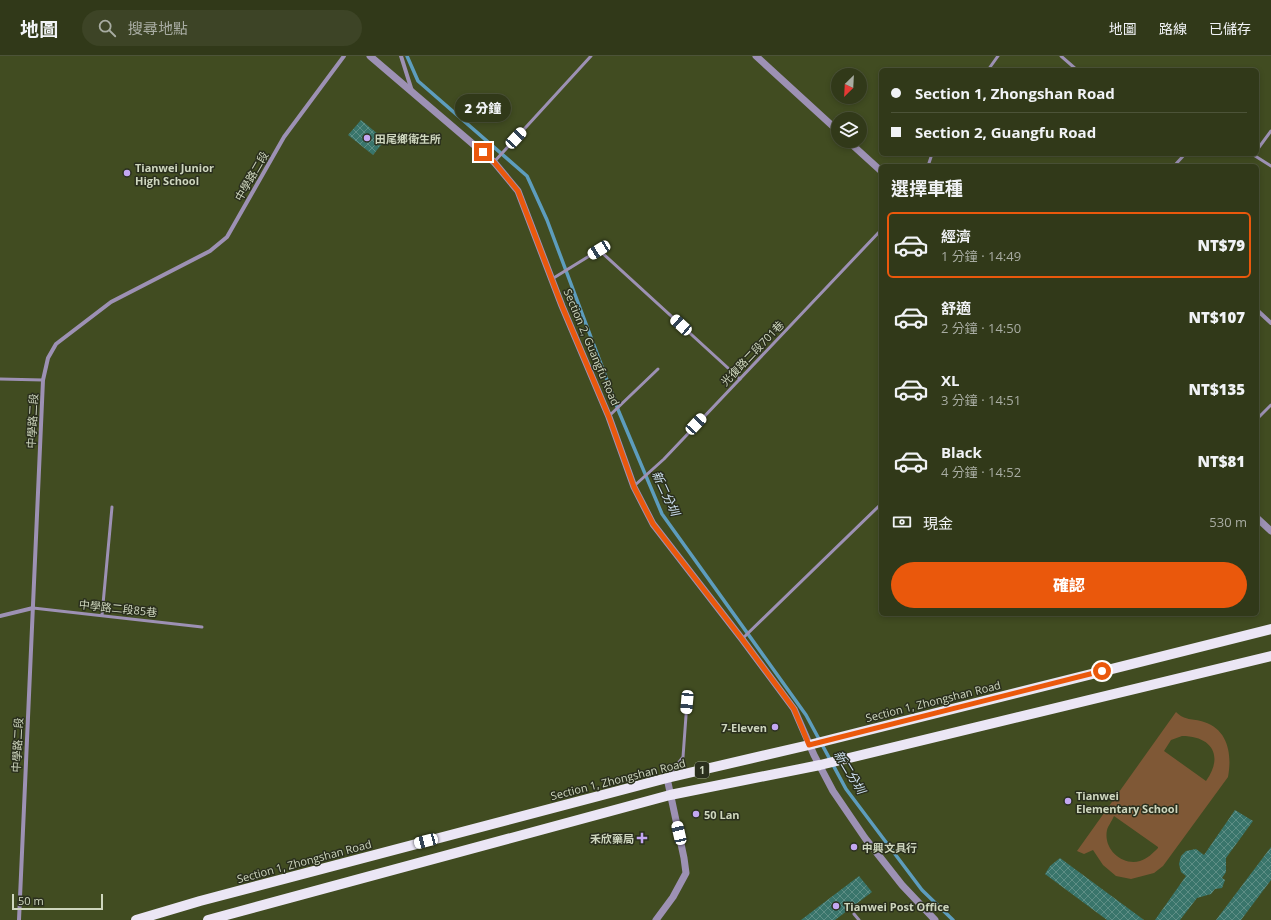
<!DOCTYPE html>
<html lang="zh-TW">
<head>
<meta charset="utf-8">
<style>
  :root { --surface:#313919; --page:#3d4426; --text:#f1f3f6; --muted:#a8aca2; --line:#4c5338; --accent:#ea580c }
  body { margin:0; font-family:"Open Sans","Noto Sans TC",sans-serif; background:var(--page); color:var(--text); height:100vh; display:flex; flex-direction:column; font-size:15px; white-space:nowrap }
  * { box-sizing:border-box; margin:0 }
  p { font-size:13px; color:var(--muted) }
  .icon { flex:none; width:22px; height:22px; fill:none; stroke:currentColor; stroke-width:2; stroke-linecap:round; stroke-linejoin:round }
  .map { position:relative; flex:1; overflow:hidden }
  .panel { position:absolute; left:879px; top:108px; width:380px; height:452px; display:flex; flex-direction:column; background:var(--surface); border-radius:6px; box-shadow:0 2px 6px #0003,0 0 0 1px var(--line) }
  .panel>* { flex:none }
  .guide { position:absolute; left:879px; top:12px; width:380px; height:88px; border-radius:6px; box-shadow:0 2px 6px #0003,0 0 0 1px var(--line); display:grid; align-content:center; height:88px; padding:0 12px; background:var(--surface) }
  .needle { width:26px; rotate:204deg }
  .tools { position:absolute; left:831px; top:12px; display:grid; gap:8px }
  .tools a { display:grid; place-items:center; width:36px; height:36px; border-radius:50%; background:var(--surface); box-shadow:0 2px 6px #0003,0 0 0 1px var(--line); font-size:20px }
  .scale { position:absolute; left:12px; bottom:10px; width:91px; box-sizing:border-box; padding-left:4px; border:2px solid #ced6be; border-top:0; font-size:11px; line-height:14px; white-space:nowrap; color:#ced6be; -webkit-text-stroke:3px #2a2f1d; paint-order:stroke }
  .end { position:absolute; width:18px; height:18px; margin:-9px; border:5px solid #ea580c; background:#fff; box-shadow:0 0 0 2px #fff }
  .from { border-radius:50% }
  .bubble { position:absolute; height:28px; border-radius:14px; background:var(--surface); box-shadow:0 2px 6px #0003,0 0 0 1px var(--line); font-size:13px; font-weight:800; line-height:28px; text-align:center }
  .car { position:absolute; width:12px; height:24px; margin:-12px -6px; border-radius:5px; box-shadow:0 0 3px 1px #0007; background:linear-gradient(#fff 24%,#345 0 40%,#fff 0 76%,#345 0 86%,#fff 0) }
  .guide b { display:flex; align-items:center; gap:14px; height:38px; font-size:15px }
  .guide b+b { border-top:1px solid var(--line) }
  .guide i { width:10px; height:10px; background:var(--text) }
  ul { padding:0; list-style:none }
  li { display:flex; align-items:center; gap:12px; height:66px; margin:0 8px 6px; padding:0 4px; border:2px solid transparent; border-radius:6px }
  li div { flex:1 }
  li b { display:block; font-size:15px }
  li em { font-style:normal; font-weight:800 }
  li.selected { border-color:var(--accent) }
  li>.icon { width:36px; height:36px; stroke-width:1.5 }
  h2 { padding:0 12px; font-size:18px; line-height:48px }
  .pay { display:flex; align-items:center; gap:10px; height:44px; padding:0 12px; font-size:15px }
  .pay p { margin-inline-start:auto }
  .button { display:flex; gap:8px; margin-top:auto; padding:8px 12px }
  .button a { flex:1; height:46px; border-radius:24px; background:var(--accent); color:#fff; font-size:16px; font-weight:800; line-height:46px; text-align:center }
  header { display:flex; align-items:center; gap:24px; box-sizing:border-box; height:56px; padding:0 20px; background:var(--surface); border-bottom:1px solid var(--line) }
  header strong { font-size:19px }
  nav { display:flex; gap:22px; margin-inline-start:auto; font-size:14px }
  .search { width:280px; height:36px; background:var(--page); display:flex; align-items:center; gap:10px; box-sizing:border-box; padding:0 14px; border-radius:22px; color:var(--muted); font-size:15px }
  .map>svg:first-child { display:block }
  .grass { fill:#7f5836; fill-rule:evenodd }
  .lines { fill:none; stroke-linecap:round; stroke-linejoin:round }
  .stream { stroke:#5d9dbd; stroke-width:3.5 }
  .building { fill:url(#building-cross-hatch) }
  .service { stroke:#9d91b4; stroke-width:3 }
  .minor { stroke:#9d91b4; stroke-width:4 }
  .tertiary { stroke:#9d91b4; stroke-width:7 }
  .primary { stroke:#ebe6f5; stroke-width:10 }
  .route { stroke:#ea580c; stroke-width:5 }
  .poi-dot { fill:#c3a7f2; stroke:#2a2f1d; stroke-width:1.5 }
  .labels { text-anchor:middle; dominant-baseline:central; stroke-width:3; stroke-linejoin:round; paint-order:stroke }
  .shield { fill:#2a2f1d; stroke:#9da48e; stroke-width:1 }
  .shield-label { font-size:10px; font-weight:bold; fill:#ced6be }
  .poi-label { font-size:11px; font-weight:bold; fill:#ced6be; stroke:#2a2f1d; text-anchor:start }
  .street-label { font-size:11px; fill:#ced6be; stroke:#2a2f1d }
  .water-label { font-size:12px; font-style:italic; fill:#cfe2f2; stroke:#2a2f1d }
</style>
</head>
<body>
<header>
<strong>地圖</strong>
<div class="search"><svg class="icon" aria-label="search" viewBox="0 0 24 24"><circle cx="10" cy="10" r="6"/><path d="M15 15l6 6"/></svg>搜尋地點</div>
<nav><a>地圖</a><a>路線</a><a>已儲存</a></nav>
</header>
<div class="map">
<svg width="1271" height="864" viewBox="0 0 1271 864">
  <defs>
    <pattern id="building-cross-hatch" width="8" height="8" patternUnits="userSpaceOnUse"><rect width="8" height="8" fill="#39756b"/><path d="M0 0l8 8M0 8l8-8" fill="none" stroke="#5e8e85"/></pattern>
  </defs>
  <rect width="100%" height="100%" fill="#414c21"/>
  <path class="grass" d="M1176,656C1185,665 1192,662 1204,666C1229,674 1232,700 1228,721L1163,810L1154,817L1131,823L1116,820L1103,809L1093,794L1084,798L1077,795ZM1182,680C1212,680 1224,700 1206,725L1164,695L1171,684ZM1114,760L1158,791V792C1153,797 1147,803 1140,805C1122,810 1103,793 1107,774C1108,770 1112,765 1114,760Z"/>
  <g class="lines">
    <path class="stream" d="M407,0L418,25L527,120L547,164L619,356L662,458L806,659L846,733L922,834L953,864"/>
  </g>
  <g class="building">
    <path d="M361,64L385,84L373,99L348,79Z"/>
    <path d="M1235,754L1253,765L1226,802V816L1222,822L1225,824L1222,832L1215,833L1211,838L1197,842L1180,864H1155L1186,820L1181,816L1179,808L1181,800L1186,795L1196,793L1204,799Z"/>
    <path d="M1271,791V824L1241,864H1216Z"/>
    <path d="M1060,802L1144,864H1107L1045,818L1050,810Z"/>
    <path d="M859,820L872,836L835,864H801Z"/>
  </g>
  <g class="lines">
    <g class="service">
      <path d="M1061,0L1077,14"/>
      <path d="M988,14L998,0"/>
      <path d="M1257,94L1271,75"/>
      <path d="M1252,98L1271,110"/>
      <path d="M494,106L591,0"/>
      <path d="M928,110L932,98"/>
      <path d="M1174,110L1185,98"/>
      <path d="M552,223L599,194L740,323"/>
      <path d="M0,323L43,324"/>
      <path d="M609,360L658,313"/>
      <path d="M1257,363L1271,349"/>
      <path d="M634,430L664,403L881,174"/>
      <path d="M33,552L202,571"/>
      <path d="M102,559L112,451"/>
      <path d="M742,583L880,449"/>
      <path d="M670,718L683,701L687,646"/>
      <path d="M854,858L859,864"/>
    </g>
    <g class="minor">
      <path d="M401,0L412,35"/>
      <path d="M1257,254L1271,267"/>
      <path d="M0,560L33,552"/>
      <path d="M19,864L43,324L48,302L56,288L111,246L210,195L227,181L284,81L344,0"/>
    </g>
    <g class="tertiary">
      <path d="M370,0L494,106L518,135L562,250L609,361L634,431L653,468L742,583L794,653L814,699L833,735L865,782L902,829L935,864"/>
      <path d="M756,0L838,75"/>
      <path d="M848,85L881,115"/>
      <path d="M1257,462L1271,475"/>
      <path d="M656,864L673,841L686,817L684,802L667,722"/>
    </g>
    <g class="primary">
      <path d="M136,864L200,845L667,722L809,689L1271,573"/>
      <path d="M208,864L670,739L820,709L1271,600"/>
    </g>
  </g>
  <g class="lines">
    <path class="route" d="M483,96L494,106L518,135L562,250L609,361L634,431L653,468L742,583L794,653L809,689L1102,615"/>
  </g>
  <g class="poi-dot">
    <circle cx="367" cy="82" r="4"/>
    <circle cx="127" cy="117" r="4"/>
    <circle cx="775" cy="671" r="4"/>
    <circle cx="1068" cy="745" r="4"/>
    <circle cx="696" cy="758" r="4"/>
    <path d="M640 776h4v4h4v4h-4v4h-4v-4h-4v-4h4z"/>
    <circle cx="854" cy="791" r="4"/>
    <circle cx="836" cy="850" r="4"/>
  </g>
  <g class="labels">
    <rect class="shield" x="695" y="706" width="14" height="16" rx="3"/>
    <g class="shield-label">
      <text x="702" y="714">1</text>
    </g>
    <g class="poi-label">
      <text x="375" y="82">田尾鄉衛生所</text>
      <text x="135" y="111">Tianwei Junior<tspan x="135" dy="13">High School</tspan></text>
      <text x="767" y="671" text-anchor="end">7-Eleven</text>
      <text x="1076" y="739">Tianwei<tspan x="1076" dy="13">Elementary School</tspan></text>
      <text x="704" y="758">50 Lan</text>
      <text x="634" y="782" text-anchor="end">禾欣藥局</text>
      <text x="862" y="791">中興文具行</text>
      <text x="844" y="850">Tianwei Post Office</text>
    </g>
    <g class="street-label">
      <text transform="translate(251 120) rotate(-60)">中學路二段</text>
      <text transform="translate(592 291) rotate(67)">Section 2, Guangfu Road</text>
      <text transform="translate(752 297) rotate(-46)">光復路二段701巷</text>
      <text transform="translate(32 365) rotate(-87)">中學路二段</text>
      <text transform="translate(118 552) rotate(6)">中學路二段85巷</text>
      <text transform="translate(933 645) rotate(-14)">Section 1, Zhongshan Road</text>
      <text transform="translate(17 689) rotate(-87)">中學路二段</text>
      <text transform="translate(618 723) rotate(-14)">Section 1, Zhongshan Road</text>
      <text transform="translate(304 805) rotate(-15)">Section 1, Zhongshan Road</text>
    </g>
    <g class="water-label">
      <text transform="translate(666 437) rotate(65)">新二分圳</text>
      <text transform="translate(850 716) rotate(59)">新二分圳</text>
    </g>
  </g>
</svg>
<div class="tools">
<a><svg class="needle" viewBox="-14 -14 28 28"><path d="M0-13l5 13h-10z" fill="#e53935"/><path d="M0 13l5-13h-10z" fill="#a8aca2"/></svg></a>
<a><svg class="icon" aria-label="layers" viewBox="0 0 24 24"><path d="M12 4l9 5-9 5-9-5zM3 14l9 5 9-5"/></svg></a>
</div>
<div class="scale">50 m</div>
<i class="end from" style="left:1102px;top:615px"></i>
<i class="end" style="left:483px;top:96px"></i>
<div class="bubble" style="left:455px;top:38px;width:56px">2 分鐘</div>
<i class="car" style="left:516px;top:82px;rotate:43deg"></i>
<i class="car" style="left:599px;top:194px;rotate:238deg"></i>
<i class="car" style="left:681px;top:269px;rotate:312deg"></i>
<i class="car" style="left:696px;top:368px;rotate:43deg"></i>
<i class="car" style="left:687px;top:646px;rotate:185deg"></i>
<i class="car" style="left:679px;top:777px;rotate:347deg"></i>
<i class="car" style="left:426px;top:785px;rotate:255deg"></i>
<div class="guide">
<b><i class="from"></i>Section 1, Zhongshan Road</b>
<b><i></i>Section 2, Guangfu Road</b>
</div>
<section class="panel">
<h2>選擇車種</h2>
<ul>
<li class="selected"><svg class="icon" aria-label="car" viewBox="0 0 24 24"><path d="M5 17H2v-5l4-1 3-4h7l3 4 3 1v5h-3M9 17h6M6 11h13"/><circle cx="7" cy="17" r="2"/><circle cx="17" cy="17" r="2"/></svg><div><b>經濟</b><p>1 分鐘 · 14:49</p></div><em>NT$79</em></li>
<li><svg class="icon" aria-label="car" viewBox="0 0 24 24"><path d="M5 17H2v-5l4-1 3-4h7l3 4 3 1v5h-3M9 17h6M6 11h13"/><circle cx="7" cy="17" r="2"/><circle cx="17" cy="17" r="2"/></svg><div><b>舒適</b><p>2 分鐘 · 14:50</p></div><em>NT$107</em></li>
<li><svg class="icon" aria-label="car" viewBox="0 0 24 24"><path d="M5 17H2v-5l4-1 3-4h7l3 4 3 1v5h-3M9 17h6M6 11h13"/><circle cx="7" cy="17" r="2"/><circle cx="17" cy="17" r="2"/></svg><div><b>XL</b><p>3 分鐘 · 14:51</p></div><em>NT$135</em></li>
<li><svg class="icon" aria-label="car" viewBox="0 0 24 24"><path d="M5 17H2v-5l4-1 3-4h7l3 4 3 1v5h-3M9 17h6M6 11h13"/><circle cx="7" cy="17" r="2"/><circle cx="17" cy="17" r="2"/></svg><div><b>Black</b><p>4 分鐘 · 14:52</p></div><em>NT$81</em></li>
</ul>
<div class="pay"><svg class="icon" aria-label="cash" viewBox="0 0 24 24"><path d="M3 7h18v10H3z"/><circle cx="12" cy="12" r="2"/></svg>現金<p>530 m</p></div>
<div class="button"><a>確認</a></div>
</section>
</div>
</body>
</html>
